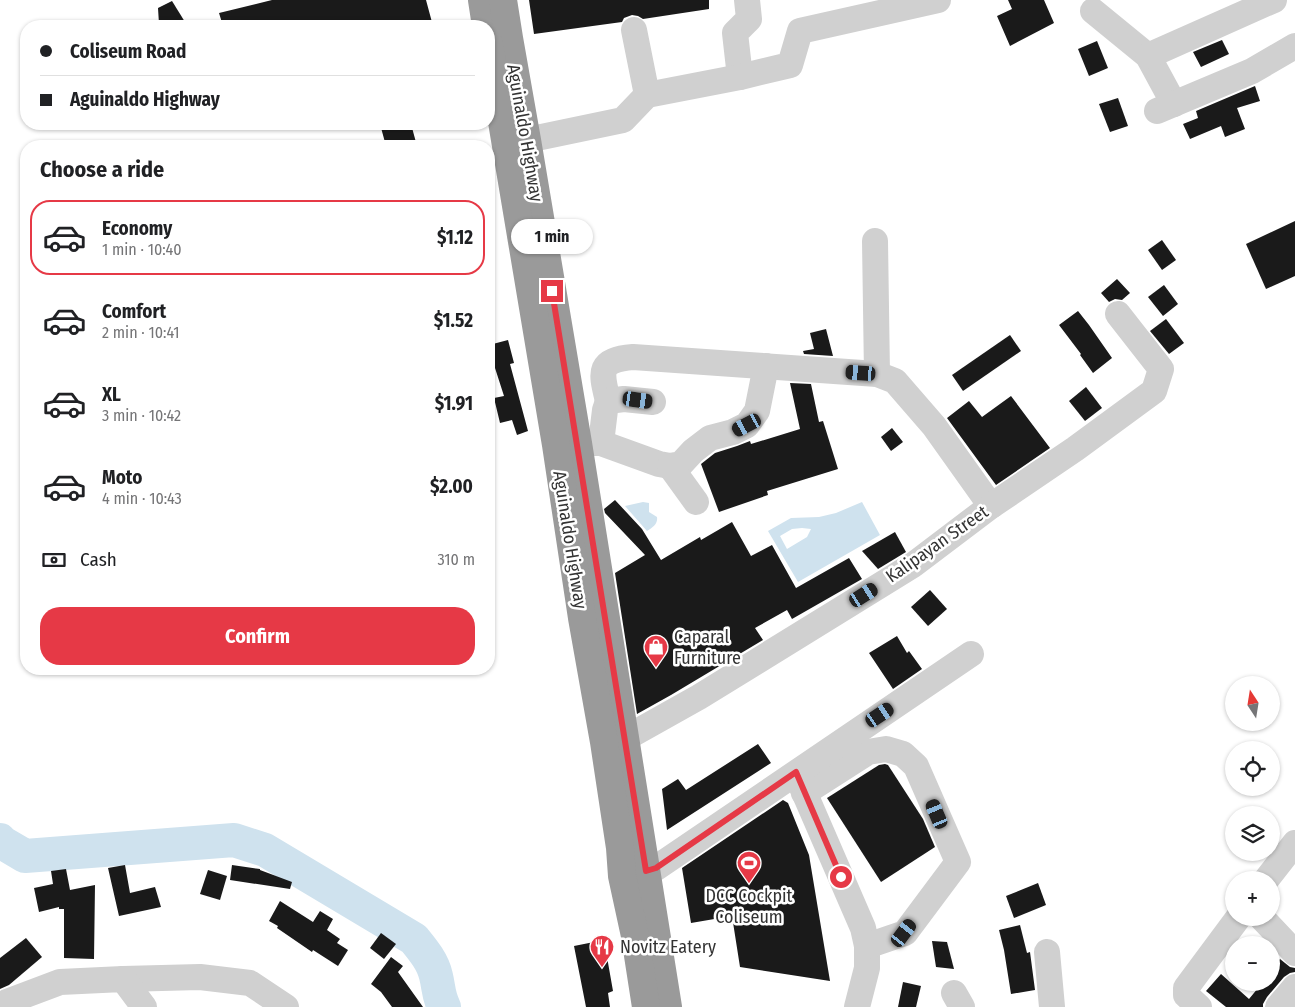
<!DOCTYPE html>
<html lang="en">
<head>
<meta charset="utf-8">
<style>
  :root { --surface:#fff; --page:#f6f6f6; --text:#202124; --muted:#757577; --line:#e0e0e0; --accent:#e63946 }
  body { margin:0; font-family:"Fira Sans Condensed",sans-serif; background:var(--page); color:var(--text); height:100vh; display:flex; flex-direction:column; font-size:19px; white-space:nowrap }
  * { box-sizing:border-box; margin:0 }
  p { font-size:16px; color:var(--muted) }
  .icon { flex:none; width:28px; height:28px; fill:none; stroke:currentColor; stroke-width:2; stroke-linecap:round; stroke-linejoin:round }
  .map { position:relative; flex:1; overflow:hidden }
  .panel { position:absolute; left:20px; top:140px; width:475px; height:535px; display:flex; flex-direction:column; background:var(--surface); border-radius:20px; box-shadow:0 1px 4px #0004 }
  .panel>* { flex:none }
  .banner { position:absolute; left:20px; top:20px; width:475px; height:110px; border-radius:20px; box-shadow:0 1px 4px #0004; display:grid; align-content:center; height:110px; padding:0 20px; background:var(--surface) }
  .needle { width:32px; rotate:348deg }
  .fabs { position:absolute; left:1225px; top:676px; display:grid; gap:10px }
  .fabs a { display:grid; place-items:center; width:55px; height:55px; border-radius:50%; background:var(--surface); box-shadow:0 1px 4px #0004; font-size:25px }
  .end { position:absolute; width:22px; height:22px; margin:-11px; border:6px solid #e63946; background:#fff; box-shadow:0 0 0 2px #fff }
  .from { border-radius:50% }
  .bubble { position:absolute; height:35px; border-radius:18px; background:var(--surface); box-shadow:0 1px 4px #0004; font-size:16px; font-weight:700; line-height:35px; text-align:center }
  .car { position:absolute; width:15px; height:30px; margin:-15px -8px; border-radius:6px; box-shadow:0 0 4px 1px #0007; background:linear-gradient(#222 24%,#8ab4d8 0 40%,#222 0 76%,#8ab4d8 0 86%,#222 0) }
  .banner b { display:flex; align-items:center; gap:18px; height:48px; font-size:19px }
  .banner b+b { border-top:1px solid var(--line) }
  .banner i { width:12px; height:12px; background:var(--text) }
  ul { padding:0; list-style:none }
  li { display:flex; align-items:center; gap:15px; height:75px; margin:0 10px 8px; padding:0 10px; border:2px solid transparent; border-radius:20px }
  li div { flex:1 }
  li b { display:block; font-size:19px }
  li em { font-style:normal; font-weight:700 }
  li.on { border-color:var(--accent) }
  li>.icon { width:45px; height:45px; stroke-width:1.5 }
  h2 { padding:0 20px; font-size:22px; line-height:60px }
  .pay { display:flex; align-items:center; gap:12px; height:55px; padding:0 20px; font-size:19px }
  .pay p { margin-inline-start:auto }
  .primary-button { display:flex; gap:10px; margin-top:auto; padding:10px 20px }
  .primary-button a { flex:1; height:58px; border-radius:20px; background:var(--accent); color:#fff; font-size:20px; font-weight:700; line-height:58px; text-align:center }
  .map>svg:first-child { display:block }
  .water { fill:#cfe2ee; fill-rule:evenodd }
  .lines { fill:none; stroke-linecap:round; stroke-linejoin:round }
  .river { stroke:#cfe2ee; stroke-width:34 }
  .building { fill:#1a1a1a }
  .minor { stroke:#d0d0d0; stroke-width:26 }
  .highway { stroke:#9a9a9a; stroke-width:28 }
  .route { stroke:#e63946; stroke-width:6 }
  .labels { text-anchor:middle; dominant-baseline:central; stroke-width:5; stroke-linejoin:round; paint-order:stroke }
  .street-label { font-size:18px; fill:#333; stroke:#fff }
  .poi-label { font-size:18px; fill:#333; stroke:#fff; text-anchor:start }
</style>
</head>
<body>
<div class="map">
<svg width="1295" height="1007" viewBox="0 0 1295 1007">
  <rect width="100%" height="100%" fill="#fff"/>
  <g class="water">
    <path d="M643,502L649,503V512L657,517C658,524 653,527 647,531L625,506Z"/>
    <path d="M862,502L880,535L798,582L768,531L791,518L819,517L836,513ZM802,528L811,529L807,537L787,549L780,536L792,529Z"/>
  </g>
  <g class="lines">
    <path class="river" d="M0,840L1,842L25,856L234,840L265,850L414,939C423,950 433,962 436,976C439,988 438,995 444,1007"/>
  </g>
  <g class="building">
    <path d="M272,0H426L433,26H387L385,20L360,26H223L219,13Z"/>
    <path d="M529,0H709V9L643,19L638,16L632,15L624,18L622,22L534,34Z"/>
    <path d="M1008,0H1044L1054,23L1010,46L997,16L1012,9Z"/>
    <path d="M172,1L185,22L159,24L158,8Z"/>
    <path d="M1222,40L1229,54L1201,67L1193,52Z"/>
    <path d="M1097,41L1108,68L1089,76L1078,49Z"/>
    <path d="M1255,86L1260,101L1237,108L1245,129L1225,137L1221,126L1190,139L1183,124L1198,118L1196,111Z"/>
    <path d="M1118,98L1128,126L1110,132L1099,104Z"/>
    <path d="M380,124H411L417,146H386Z"/>
    <path d="M1295,221V276L1266,289L1246,244Z"/>
    <path d="M1162,240L1176,260L1162,270L1148,250Z"/>
    <path d="M1117,279L1130,293L1122,300L1115,299L1109,302L1101,293Z"/>
    <path d="M1164,285L1178,304L1163,316L1148,297Z"/>
    <path d="M1078,311L1089,325L1112,358L1093,373L1080,355L1081,354L1059,325Z"/>
    <path d="M1166,319L1184,343L1169,354L1150,331Z"/>
    <path d="M826,329L833,356L804,354L803,351L814,349L810,333Z"/>
    <path d="M1010,335L1021,351L963,391L952,375Z"/>
    <path d="M508,340L514,363L510,364L528,431L517,435L512,420L500,423L494,398L504,396L495,368L489,369V345Z"/>
    <path d="M790,383L811,384L819,422L823,421L838,469L767,491L768,495L719,512L701,464L715,453L737,446L750,441L751,444L800,429Z"/>
    <path d="M1086,387L1102,408L1085,421L1069,401Z"/>
    <path d="M1011,396L1050,448L996,485L947,418L969,401L982,417Z"/>
    <path d="M892,428L903,442L891,451L881,437Z"/>
    <path d="M615,500L642,529L661,560L700,537L701,540L732,522L751,556L772,545L796,588L849,558L862,579L792,619L787,610L755,628L763,640L671,695L637,714L615,573L645,555L605,513L604,509Z"/>
    <path d="M895,532L906,552L878,569L862,551Z"/>
    <path d="M930,590L947,609L928,626L911,607Z"/>
    <path d="M897,636L907,653L909,651L922,669L893,689L869,653Z"/>
    <path d="M758,744L771,763L667,830L662,789L678,779L686,790Z"/>
    <path d="M885,764L888,765L923,819L935,847L881,882L827,798L879,765Z"/>
    <path d="M783,800L788,803L809,855L830,981L740,967L732,916L691,923L682,868Z"/>
    <path d="M125,865L130,893L155,887L161,907L119,916L108,868Z"/>
    <path d="M232,865L260,869V870L292,882L290,889L230,880Z"/>
    <path d="M66,869L70,890L95,885L94,959L64,958V909H59V907L39,912L34,888L53,884L51,871Z"/>
    <path d="M208,870L227,876L220,900L200,894Z"/>
    <path d="M1038,883L1046,905L1014,918L1006,896Z"/>
    <path d="M280,901L313,922L320,911L333,919L327,930L340,939L337,943L348,950L338,966L313,950L312,952L277,928L278,926L269,921Z"/>
    <path d="M1020,925L1027,953L1030,952L1035,990L1011,994L1004,950L999,930Z"/>
    <path d="M381,933L396,944L384,959L370,948Z"/>
    <path d="M26,938L42,957L9,985L0,989V958Z"/>
    <path d="M604,940L613,991L608,993L610,1007H586L574,946Z"/>
    <path d="M932,941L947,942L954,969L936,967Z"/>
    <path d="M391,957L403,966L398,972L423,1007H392L381,992L371,984Z"/>
    <path d="M1280,959L1290,967L1295,968V972L1290,973L1284,977L1267,997L1263,1004V1007H1226L1206,991L1221,974L1249,999L1263,982H1271V968Z"/>
    <path d="M903,982L921,986L916,1007H898Z"/>
  </g>
  <g class="lines">
    <g class="minor">
      <path d="M1093,11L1148,56L1174,104"/>
      <path d="M634,30L647,95"/>
      <path d="M1148,56L1274,0"/>
      <path d="M740,77L735,33L749,19L747,0"/>
      <path d="M1157,111L1252,71L1295,46"/>
      <path d="M527,140L623,120L647,95L740,77L790,65L800,31L938,0"/>
      <path d="M875,241L877,374"/>
      <path d="M608,401C601,372 597,360 633,357L877,374L895,381L934,426L991,506"/>
      <path d="M601,443L605,410L608,401L624,399L653,402"/>
      <path d="M556,445L578,443H601L659,464L670,466L681,464L693,451L710,438L733,432L747,425L757,411L766,366"/>
      <path d="M670,466L696,502"/>
      <path d="M605,741L633,734L699,697L913,565L991,506L1075,449L1154,391L1161,369L1118,314"/>
      <path d="M798,778L863,928L867,946V968L857,1007"/>
      <path d="M804,793L868,752L886,749L903,754L916,766L958,862L905,933L867,946"/>
      <path d="M626,875L646,871L656,868L971,654"/>
      <path d="M1266,880L1295,843"/>
      <path d="M1262,918L1295,953"/>
      <path d="M1047,952L1052,1007"/>
      <path d="M123,979L200,977L250,983L286,1007"/>
      <path d="M954,993L962,1007"/>
      <path d="M7,1002L60,982L123,979L144,1007"/>
      <path d="M1199,1007L1186,995V988L1238,918"/>
      <path d="M1278,1007L1295,987"/>
    </g>
    <g class="highway">
      <path d="M482,0L486,26"/>
      <path d="M503,0L509,38L527,140L578,443L668,1007"/>
      <path d="M489,44L556,445L582,618L604,742L620,848L622,876L635,936L646,1007"/>
    </g>
  </g>
  <g class="lines">
    <path class="route" d="M552,291L646,871L656,868L796,772L841,877"/>
  </g>
  <defs>
    <symbol id="shop-pin" viewBox="-11 -11 22 30"><path d="M0 17L-7.5 6A9.5 9.5 0 1 1 7.5 6Z" fill="#e63946" stroke="#fff"/><path d="M-5-2.5h2.3a2.7 3.5 0 0 1 5.4 0H5L5.5 6h-11ZM-1.5-2.5h3a1.5 2.3 0 0 0-3 0Z" fill="#fff"/></symbol>
    <symbol id="stadium-pin" viewBox="-11 -11 22 30"><path d="M0 17L-7.5 6A9.5 9.5 0 1 1 7.5 6Z" fill="#e63946" stroke="#fff"/><path d="M0-5a6.5 5 0 1 0 0 10a6.5 5 0 1 0 0-10ZM-3.5-1.8h7v3.6h-7Z" fill="#fff"/></symbol>
    <symbol id="restaurant-pin" viewBox="-11 -11 22 30"><path d="M0 17L-7.5 6A9.5 9.5 0 1 1 7.5 6Z" fill="#e63946" stroke="#fff"/><path d="M-5-6h1v4h1v-4h1v4h1v-4h1v5L-1.5 .5V6h-2V.5L-5-1ZM5-6V6H3V1.5H1.5Q1.5-4 5-6Z" fill="#fff"/></symbol>
  </defs>
  <g fill-rule="evenodd">
    <use href="#shop-pin" x="642" y="633" width="28" height="38"/>
    <use href="#stadium-pin" x="735" y="849" width="28" height="38"/>
    <use href="#restaurant-pin" x="588" y="933" width="28" height="38"/>
  </g>
  <g class="labels">
    <g class="street-label">
      <text transform="translate(525 133) rotate(80)">Aguinaldo Highway</text>
      <text transform="translate(570 540) rotate(81)">Aguinaldo Highway</text>
      <text transform="translate(937 544) rotate(-35)">Kalipayan Street</text>
    </g>
    <g class="poi-label">
      <text x="674" y="637">Caparal<tspan x="674" dy="21">Furniture</tspan></text>
      <text x="749" y="896" text-anchor="middle">DCC Cockpit<tspan x="749" dy="21">Coliseum</tspan></text>
      <text x="620" y="947">Novitz Eatery</text>
    </g>
  </g>
</svg>
<div class="fabs">
<a><svg class="needle" viewBox="-14 -14 28 28"><path d="M0-13l5 13h-10z" fill="#e53935"/><path d="M0 13l5-13h-10z" fill="#757577"/></svg></a>
<a><svg class="icon" aria-label="locate" viewBox="0 0 24 24"><circle cx="12" cy="12" r="6"/><path d="M12 2v4M12 18v4M2 12h4M18 12h4"/></svg></a>
<a><svg class="icon" aria-label="layers" viewBox="0 0 24 24"><path d="M12 4l9 5-9 5-9-5zM3 14l9 5 9-5"/></svg></a>
<a>+</a>
<a>−</a>
</div>
<i class="end from" style="left:841px;top:877px"></i>
<i class="end" style="left:552px;top:291px"></i>
<div class="bubble" style="left:511px;top:219px;width:82px">1 min</div>
<i class="car" style="left:861px;top:373px;rotate:274deg"></i>
<i class="car" style="left:638px;top:400px;rotate:98deg"></i>
<i class="car" style="left:747px;top:425px;rotate:242deg"></i>
<i class="car" style="left:864px;top:595px;rotate:58deg"></i>
<i class="car" style="left:880px;top:715px;rotate:56deg"></i>
<i class="car" style="left:937px;top:814px;rotate:337deg"></i>
<i class="car" style="left:904px;top:933px;rotate:37deg"></i>
<div class="banner">
<b><i class="from"></i>Coliseum Road</b>
<b><i></i>Aguinaldo Highway</b>
</div>
<section class="panel">
<h2>Choose a ride</h2>
<ul>
<li class="on"><svg class="icon" aria-label="car" viewBox="0 0 24 24"><path d="M5 17H2v-5l4-1 3-4h7l3 4 3 1v5h-3M9 17h6M6 11h13"/><circle cx="7" cy="17" r="2"/><circle cx="17" cy="17" r="2"/></svg><div><b>Economy</b><p>1 min · 10:40</p></div><em>$1.12</em></li>
<li><svg class="icon" aria-label="car" viewBox="0 0 24 24"><path d="M5 17H2v-5l4-1 3-4h7l3 4 3 1v5h-3M9 17h6M6 11h13"/><circle cx="7" cy="17" r="2"/><circle cx="17" cy="17" r="2"/></svg><div><b>Comfort</b><p>2 min · 10:41</p></div><em>$1.52</em></li>
<li><svg class="icon" aria-label="car" viewBox="0 0 24 24"><path d="M5 17H2v-5l4-1 3-4h7l3 4 3 1v5h-3M9 17h6M6 11h13"/><circle cx="7" cy="17" r="2"/><circle cx="17" cy="17" r="2"/></svg><div><b>XL</b><p>3 min · 10:42</p></div><em>$1.91</em></li>
<li><svg class="icon" aria-label="car" viewBox="0 0 24 24"><path d="M5 17H2v-5l4-1 3-4h7l3 4 3 1v5h-3M9 17h6M6 11h13"/><circle cx="7" cy="17" r="2"/><circle cx="17" cy="17" r="2"/></svg><div><b>Moto</b><p>4 min · 10:43</p></div><em>$2.00</em></li>
</ul>
<div class="pay"><svg class="icon" aria-label="cash" viewBox="0 0 24 24"><path d="M3 7h18v10H3z"/><circle cx="12" cy="12" r="2"/></svg>Cash<p>310 m</p></div>
<div class="primary-button"><a>Confirm</a></div>
</section>
</div>
</body>
</html>
